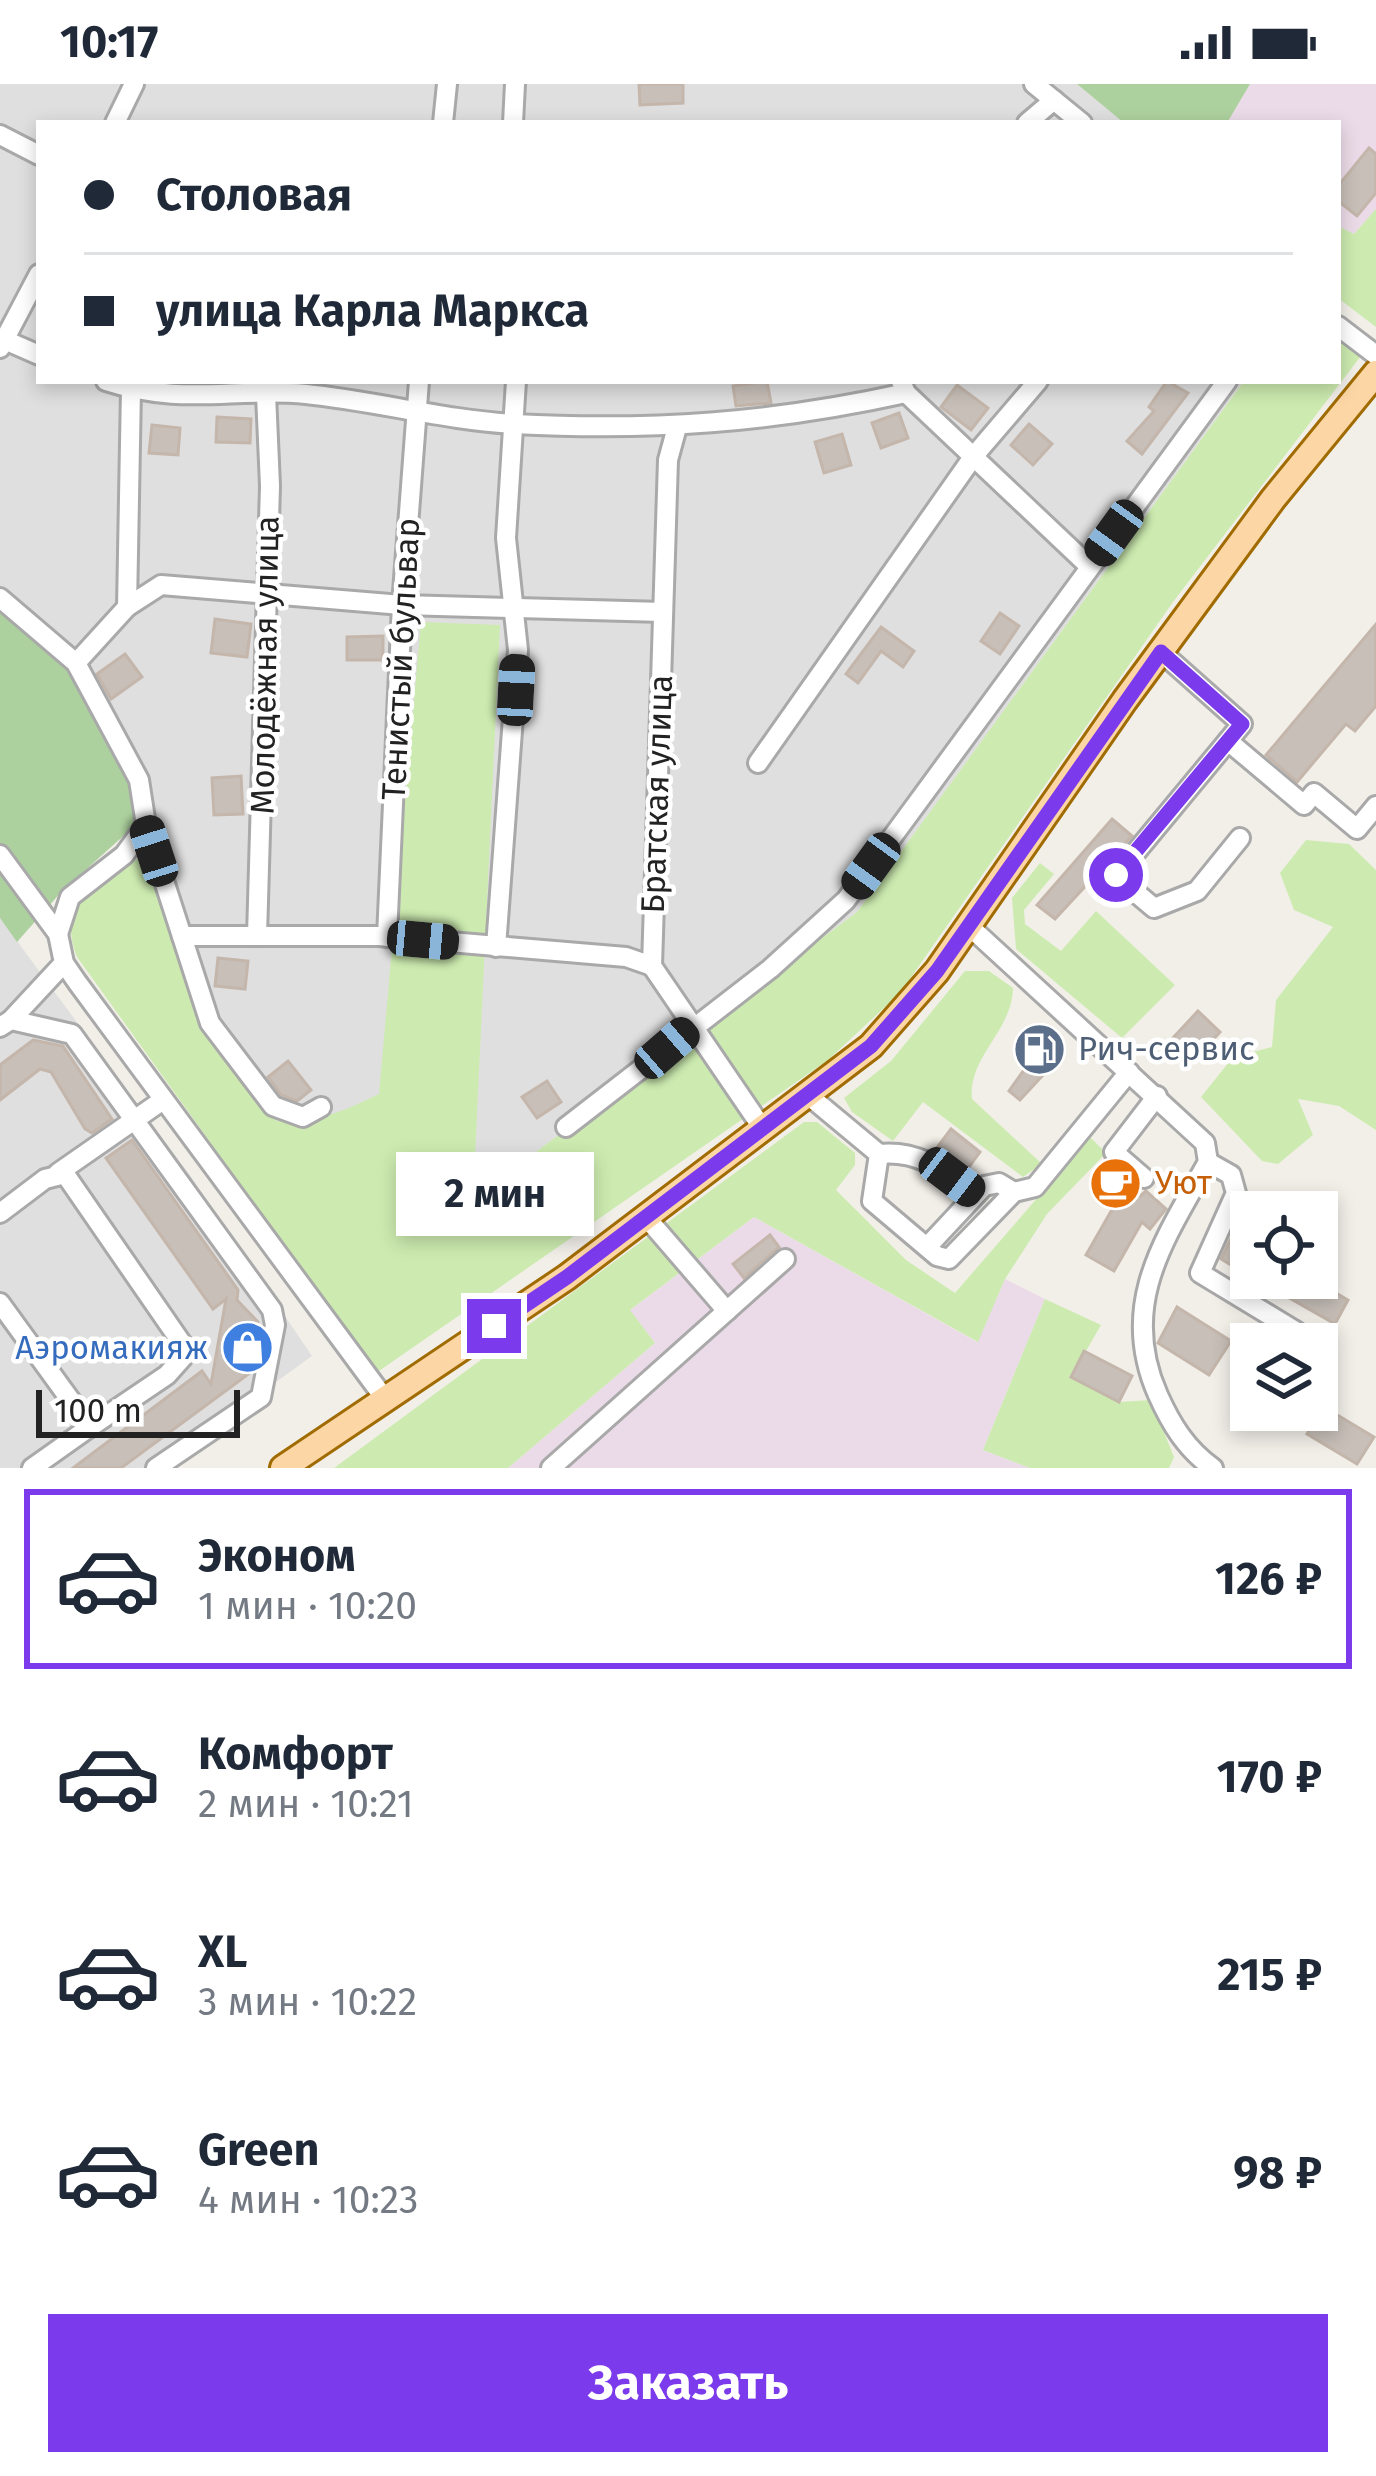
<!DOCTYPE html>
<html lang="ru">
<head>
<meta charset="utf-8">
<style>
  :root { --surface:#fff; --page:#f2f2f3; --text:#1f2937; --muted:#747a83; --line:#e0e1e3; --accent:#7c3aed }
  body { margin:0; font-family:"Fira Sans",sans-serif; background:var(--page); color:var(--text); height:100vh; display:flex; flex-direction:column; font-size:45px; white-space:nowrap }
  * { box-sizing:border-box; margin:0 }
  p { font-size:39px; color:var(--muted) }
  .icon { flex:none; width:66px; height:66px; fill:none; stroke:currentColor; stroke-width:2; stroke-linecap:round; stroke-linejoin:round }
  .map { position:relative; height:1384px; overflow:hidden }
  .details { display:flex; flex-direction:column; background:var(--surface); flex:1 }
  .details>* { flex:none }
  .top-card { position:absolute; left:36px; top:36px; width:1305px; height:264px; border-radius:0px; box-shadow:0 6px 18px #0003; display:grid; align-content:center; height:264px; padding:0 48px; background:var(--surface) }
  .fabs { position:absolute; left:1230px; top:1107px; display:grid; gap:24px }
  .fabs a { display:grid; place-items:center; width:108px; height:108px; border-radius:0px; background:var(--surface); box-shadow:0 6px 18px #0003; font-size:60px }
  .scale { position:absolute; left:36px; bottom:30px; width:204px; box-sizing:border-box; padding-left:12px; border:6px solid #222; border-top:0; font-size:33px; line-height:42px; white-space:nowrap; color:#222; -webkit-text-stroke:9px #fff; paint-order:stroke }
  .end { position:absolute; width:54px; height:54px; margin:-27px; border:15px solid #7c3aed; background:#fff; box-shadow:0 0 0 6px #fff }
  .from { border-radius:50% }
  .bubble { position:absolute; height:84px; border-radius:0px; background:var(--surface); box-shadow:0 6px 18px #0003; font-size:39px; font-weight:700; line-height:84px; text-align:center }
  .car { position:absolute; width:36px; height:72px; margin:-36px -18px; border-radius:15px; box-shadow:0 0 9px 3px #0007; background:linear-gradient(#222 24%,#8ab4d8 0 40%,#222 0 76%,#8ab4d8 0 86%,#222 0) }
  .top-card b { display:flex; align-items:center; gap:42px; height:114px; font-size:45px }
  .top-card b+b { border-top:3px solid var(--line) }
  .top-card i { width:30px; height:30px; background:var(--text) }
  ul { padding:21px 0 0; list-style:none }
  li { display:flex; align-items:center; gap:36px; height:180px; margin:0 24px 18px; padding:0 24px; border:6px solid transparent; border-radius:0px }
  li div { flex:1 }
  li b { display:block; font-size:45px }
  li em { font-style:normal; font-weight:700 }
  li.selected { border-color:var(--accent) }
  li>.icon { width:108px; height:108px; stroke-width:1.5 }
  .cta { display:flex; gap:24px; margin-top:auto; padding:24px 48px }
  .cta a { flex:1; height:138px; border-radius:0px; background:var(--accent); color:#fff; font-size:48px; font-weight:700; line-height:138px; text-align:center }
  .status { display:flex; justify-content:space-between; align-items:center; height:84px; padding:0 60px; background:var(--surface); direction:ltr }
  .status svg { height:33px; fill:currentColor }
  .map>svg:first-child { display:block }
  .residential { fill:#e0dfdf }
  .industrial { fill:#ebdbe8 }
  .grass { fill:#cdebb0 }
  .forest { fill:#add19e }
  .building { fill:#c7bfb8; stroke:#c4b6ab; stroke-width:3 }
  .lines { fill:none; stroke-linecap:round; stroke-linejoin:round }
  .minor-casing { stroke:#a9a9a9; stroke-width:24 }
  .major-casing { stroke:#a06b00; stroke-width:30 }
  .minor { stroke:#fff; stroke-width:18 }
  .major { stroke:#fcd6a4; stroke-width:24 }
  .route { stroke:#7c3aed; stroke-width:15 }
  .labels { text-anchor:middle; dominant-baseline:central; stroke-width:9; stroke-linejoin:round; paint-order:stroke }
  .street-label { font-size:33px; fill:#222; stroke:#fff }
  .service-label { font-size:33px; fill:#4e5e75; stroke:#fff; text-anchor:start }
  .food-label { font-size:33px; fill:#c56008; stroke:#fff; text-anchor:start }
  .shop-label { font-size:33px; fill:#366cbe; stroke:#fff; text-anchor:end }
</style>
</head>
<body>
<div class="status"><b>10:17</b><svg viewBox="0 0 49 12"><path d="M0 12V9h3v3zM5 12V6h3v6zM10 12V3h3v9zM15 12V0h3v12zM26 1h20v11H26zM47 4h2v5h-2z"/></svg></div>
<div class="map">
<svg width="1376" height="1384" viewBox="0 0 1376 1384">
  <rect width="100%" height="100%" fill="#f2efe9"/>
  <g class="residential">
    <path d="M0,0H1077L1124,39H39V297H1244L857,828L472,1116L283,1076L273,1022L215,950L135,725L0,521Z"/>
    <path d="M0,834L189,1090L312,1272L157,1384H0Z"/>
  </g>
  <g class="industrial">
    <path d="M1250,0H1376V125L1354,150L1338,142V39H1227Z"/>
    <path d="M754,1133L977,1258L1005,1195L1045,1215L983,1366L1030,1384H508L655,1259L629,1227Z"/>
  </g>
  <g class="grass">
    <path d="M1376,125V243L1338,214V142L1354,150Z"/>
    <path d="M1338,252L1361,272L1173,518L900,909L828,976L376,1289L77,873C53,811 104,797 149,768L188,893L273,1022L276,1037C315,1040 344,1027 379,1010L421,538L500,541L473,1115L857,828L1244,297H1338Z"/>
    <path d="M1306,756L1349,760L1376,786V1046L1339,1022L1298,1015L1313,1051L1278,1080L1262,1077L1201,1013L1233,973L1272,963L1276,916L1333,843L1294,826L1280,789Z"/>
    <path d="M1040,779L1054,790L1024,826L1025,840L1061,867L1096,827L1175,901L1122,954L1016,865L1012,814Z"/>
    <path d="M965,887H989L1013,904C1012,948 968,972 972,1015L1042,1080L1023,1093L923,1018L893,1057L852,1028L844,1014L891,977Z"/>
    <path d="M804,1038H817L855,1069V1081L836,1106L906,1176L955,1209L1090,1053L1106,1069L1047,1130L1005,1195L978,1258L754,1133L630,1226L655,1259L508,1384H334Z"/>
    <path d="M1045,1215L1101,1241L1071,1293L1119,1318L1151,1316L1174,1373L1169,1384H1030L983,1366Z"/>
  </g>
  <g class="forest">
    <path d="M1077,0H1250L1227,39H1124Z"/>
    <path d="M0,521L67,576L124,676L139,738L62,807L17,858L0,834Z"/>
  </g>
  <g class="building">
    <path d="M639,0H683V19L640,21Z"/>
    <path d="M1369,64L1376,70V109L1357,132L1338,117V102Z"/>
    <path d="M767,297L771,319L736,322L733,302Z"/>
    <path d="M1167,297L1188,309L1142,370L1127,357L1154,327L1149,323Z"/>
    <path d="M957,301L988,324L971,346L941,323Z"/>
    <path d="M899,329L908,354L881,364L872,339Z"/>
    <path d="M217,333L251,335L250,359L216,358Z"/>
    <path d="M1029,340L1052,360L1033,381L1011,361Z"/>
    <path d="M152,341L180,344L178,371L149,369Z"/>
    <path d="M842,350L851,381L824,389L815,358Z"/>
    <path d="M1000,529L1019,542L1000,570L981,557Z"/>
    <path d="M215,535L251,540L247,573L211,569Z"/>
    <path d="M1376,540V622L1355,647L1346,640L1297,698L1266,671Z"/>
    <path d="M881,543L914,567L903,583L881,567L858,599L846,590Z"/>
    <path d="M383,552V576H347V553Z"/>
    <path d="M125,570L142,593L111,615L97,590Z"/>
    <path d="M241,692L243,730L214,731L212,694Z"/>
    <path d="M1112,735L1132,752L1055,835L1037,821Z"/>
    <path d="M218,874L248,877L245,905L215,902Z"/>
    <path d="M1198,927L1220,948L1193,977L1171,956Z"/>
    <path d="M33,956L63,962L112,1035L92,1049L85,1045L51,988L40,985L0,1016V981Z"/>
    <path d="M1039,965L1056,977L1020,1016L1009,1007Z"/>
    <path d="M288,977L311,1006L297,1017L281,1011L268,993Z"/>
    <path d="M547,997L561,1018L537,1034L522,1013Z"/>
    <path d="M951,1045L980,1068L966,1087L936,1065Z"/>
    <path d="M132,1056L238,1206L237,1216L258,1238L250,1289L121,1384H73L202,1287L211,1300L226,1215L213,1225L106,1074Z"/>
    <path d="M1113,1087L1140,1112L1146,1107L1166,1125L1150,1145L1142,1138L1114,1187L1086,1171L1114,1122L1096,1106Z"/>
    <path d="M1233,1150L1251,1160V1193L1221,1175Z"/>
    <path d="M770,1151L779,1163L744,1194L733,1180Z"/>
    <path d="M1254,1194H1310L1348,1216L1335,1240Z"/>
    <path d="M1177,1223L1231,1257L1209,1291L1158,1259Z"/>
    <path d="M1084,1267L1132,1292L1119,1318L1071,1293Z"/>
    <path d="M1324,1323L1374,1353L1357,1380L1307,1350Z"/>
  </g>
  <g class="lines">
    <defs>
      <g id="minor">
        <path d="M1034,0L1082,39"/>
        <path d="M115,39L134,0"/>
        <path d="M443,39L447,0"/>
        <path d="M513,39L515,0"/>
        <path d="M1027,39L1054,16"/>
        <path d="M0,51L39,71"/>
        <path d="M1338,242L1376,271"/>
        <path d="M0,254L39,271"/>
        <path d="M0,264L39,190"/>
        <path d="M106,297C183,322 232,303 306,310C375,317 445,336 514,340C653,347 770,339 906,309"/>
        <path d="M901,297L906,309L1089,482"/>
        <path d="M677,343L668,376L652,882L763,1045"/>
        <path d="M0,514L76,579L139,696L146,741L210,939L273,1022L303,1033L321,1023"/>
        <path d="M127,523L161,501L402,521L663,528"/>
        <path d="M1161,568L1242,640L1116,792L1154,824L1197,807L1240,754"/>
        <path d="M76,579L127,523L131,305"/>
        <path d="M1228,657L1304,721L1314,709L1357,745L1376,722"/>
        <path d="M758,679L973,373L1038,297"/>
        <path d="M0,771L58,850L64,879L77,898L385,1315"/>
        <path d="M969,842L1205,1059L1208,1078C1164,1156 1118,1221 1158,1311C1171,1340 1186,1365 1213,1384"/>
        <path d="M58,850L70,813L124,771L146,741"/>
        <path d="M182,852H379L626,873L652,882"/>
        <path d="M257,852L270,402L266,310"/>
        <path d="M387,853L402,521L419,297"/>
        <path d="M496,863L518,566L506,454L516,297"/>
        <path d="M11,936L64,879"/>
        <path d="M0,943L11,936L72,950L272,1226L275,1241L261,1313L156,1384"/>
        <path d="M808,1011L879,1070L872,1117L937,1172L949,1175L1014,1108L1035,1103L1129,988"/>
        <path d="M566,1043L770,885L846,816L1227,297"/>
        <path d="M879,1070C921,1066 943,1087 975,1111"/>
        <path d="M1208,1078L1231,1091L1236,1109L1200,1189L1297,1248"/>
        <path d="M58,1089L163,1016"/>
        <path d="M1144,1094L1114,1068L1157,1012"/>
        <path d="M0,1129L45,1095L65,1090L183,1261V1273L167,1291L90,1343L0,1219"/>
        <path d="M646,1133L727,1227"/>
        <path d="M927,1163L984,1102L999,1099L1014,1108"/>
        <path d="M32,1384L90,1343"/>
        <path d="M551,1384L785,1175"/>
      </g>
      <path id="major" d="M283,1384L567,1193L871,962L937,887L1125,616L1273,415L1376,289"/>
    </defs>
    <use href="#minor" class="minor-casing"/>
    <use href="#major" class="major-casing"/>
    <use href="#minor" class="minor"/>
    <use href="#major" class="major"/>
  </g>
  <g class="lines">
    <path class="route" d="M494,1242L567,1193L871,962L937,887L1161,568L1242,640L1116,791"/>
  </g>
  <defs>
    <symbol id="fuel-disc" viewBox="-11 -11 22 22"><circle r="9.5" fill="#5c6f8a" stroke="#fff"/><path d="M-5.5-6h7V0h2V4h1.3V-2.5L3-4.5l.8-.8L6-3V5H2.5V1h-1V6h-7ZM-4.2-4.7v3.2H.2V-4.7Z" fill="#fff"/></symbol>
    <symbol id="cafe-disc" viewBox="-11 -11 22 22"><circle r="9.5" fill="#e8710a" stroke="#fff"/><path d="M-5.5-4.5H6V0H3Q3 3.5 0 3.5H-2.5Q-5.5 3.5-5.5 0ZM3-3.2v2h1.7v-2ZM-6 4.5H4V6H-6Z" fill="#fff"/></symbol>
    <symbol id="shop-disc" viewBox="-11 -11 22 22"><circle r="9.5" fill="#3f7fe0" stroke="#fff"/><path d="M-5-2.5h2.3a2.7 3.5 0 0 1 5.4 0H5L5.5 6h-11ZM-1.5-2.5h3a1.5 2.3 0 0 0-3 0Z" fill="#fff"/></symbol>
  </defs>
  <g fill-rule="evenodd">
    <use href="#fuel-disc" x="1010" y="936" width="59" height="59"/>
    <use href="#cafe-disc" x="1086" y="1070" width="59" height="59"/>
    <use href="#shop-disc" x="218" y="1234" width="59" height="59"/>
  </g>
  <g class="labels">
    <g class="street-label">
      <text transform="translate(401 575) rotate(-87)">Тенистый бульвар</text>
      <text transform="translate(265 581) rotate(-89)">Молодёжная улица</text>
      <text transform="translate(657 710) rotate(-88)">Братская улица</text>
    </g>
    <g class="service-label">
      <text x="1078" y="965">Рич-сервис</text>
    </g>
    <g class="food-label">
      <text x="1155" y="1099">Уют</text>
    </g>
    <g class="shop-label">
      <text x="208" y="1264">Аэромакияж</text>
    </g>
  </g>
</svg>
<div class="fabs">
<a><svg class="icon" aria-label="locate" viewBox="0 0 24 24"><circle cx="12" cy="12" r="6"/><path d="M12 2v4M12 18v4M2 12h4M18 12h4"/></svg></a>
<a><svg class="icon" aria-label="layers" viewBox="0 0 24 24"><path d="M12 4l9 5-9 5-9-5zM3 14l9 5 9-5"/></svg></a>
</div>
<div class="scale">100 m</div>
<i class="end from" style="left:1116px;top:791px"></i>
<i class="end" style="left:494px;top:1242px"></i>
<div class="bubble" style="left:396px;top:1068px;width:198px">2 мин</div>
<i class="car" style="left:1114px;top:449px;rotate:216deg"></i>
<i class="car" style="left:516px;top:606px;rotate:3deg"></i>
<i class="car" style="left:154px;top:767px;rotate:342deg"></i>
<i class="car" style="left:871px;top:782px;rotate:216deg"></i>
<i class="car" style="left:423px;top:856px;rotate:95deg"></i>
<i class="car" style="left:667px;top:964px;rotate:49deg"></i>
<i class="car" style="left:952px;top:1093px;rotate:127deg"></i>
<div class="top-card">
<b><i class="from"></i>Столовая</b>
<b><i></i>улица Карла Маркса</b>
</div>
</div>
<section class="details">
<ul>
<li class="selected"><svg class="icon" aria-label="car" viewBox="0 0 24 24"><path d="M5 17H2v-5l4-1 3-4h7l3 4 3 1v5h-3M9 17h6M6 11h13"/><circle cx="7" cy="17" r="2"/><circle cx="17" cy="17" r="2"/></svg><div><b>Эконом</b><p>1 мин · 10:20</p></div><em>126 ₽</em></li>
<li><svg class="icon" aria-label="car" viewBox="0 0 24 24"><path d="M5 17H2v-5l4-1 3-4h7l3 4 3 1v5h-3M9 17h6M6 11h13"/><circle cx="7" cy="17" r="2"/><circle cx="17" cy="17" r="2"/></svg><div><b>Комфорт</b><p>2 мин · 10:21</p></div><em>170 ₽</em></li>
<li><svg class="icon" aria-label="car" viewBox="0 0 24 24"><path d="M5 17H2v-5l4-1 3-4h7l3 4 3 1v5h-3M9 17h6M6 11h13"/><circle cx="7" cy="17" r="2"/><circle cx="17" cy="17" r="2"/></svg><div><b>XL</b><p>3 мин · 10:22</p></div><em>215 ₽</em></li>
<li><svg class="icon" aria-label="car" viewBox="0 0 24 24"><path d="M5 17H2v-5l4-1 3-4h7l3 4 3 1v5h-3M9 17h6M6 11h13"/><circle cx="7" cy="17" r="2"/><circle cx="17" cy="17" r="2"/></svg><div><b>Green</b><p>4 мин · 10:23</p></div><em>98 ₽</em></li>
</ul>
<div class="cta"><a>Заказать</a></div>
</section>
</body>
</html>
